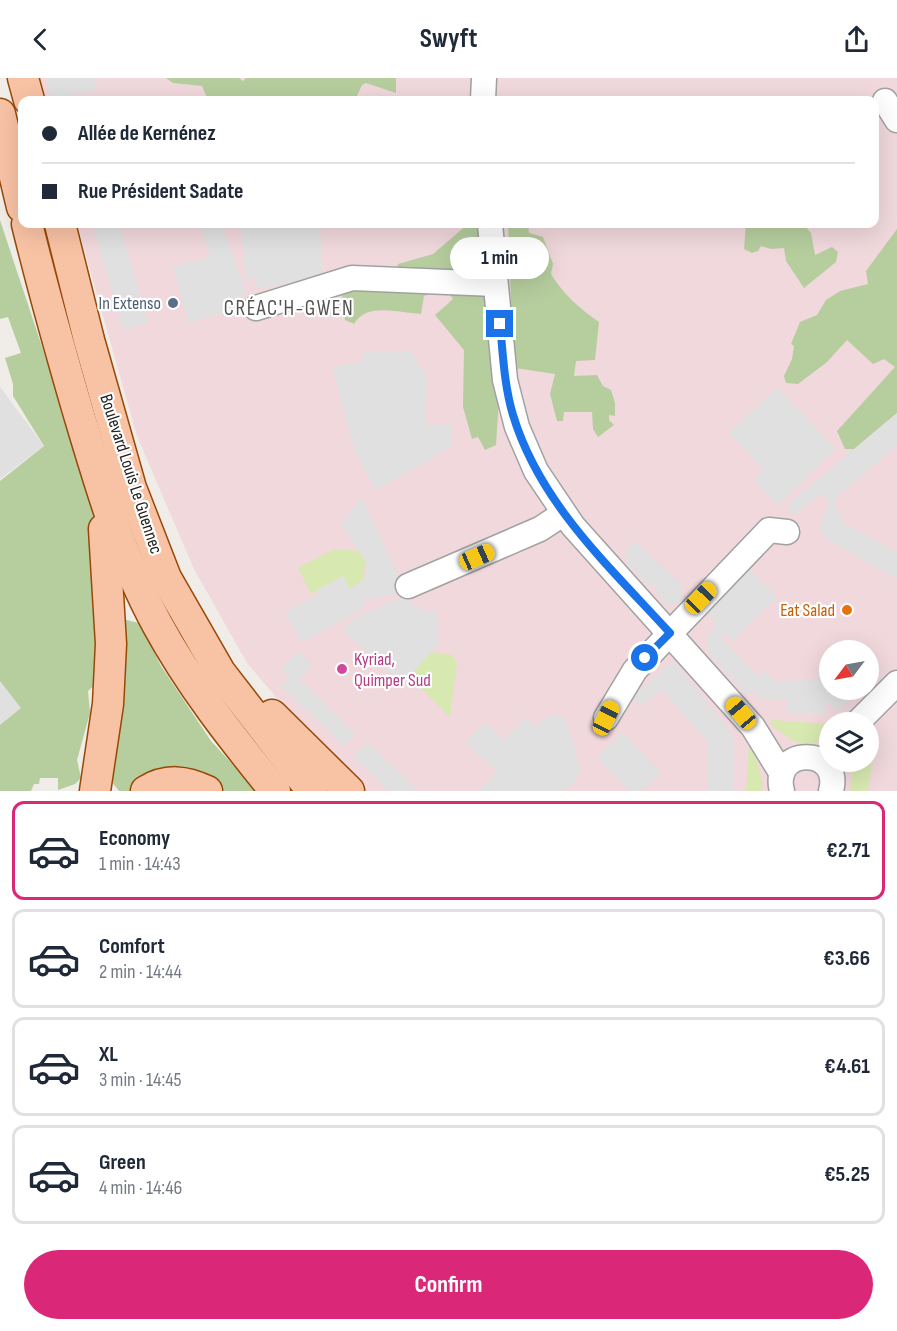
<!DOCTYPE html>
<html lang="en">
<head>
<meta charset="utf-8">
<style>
  :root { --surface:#fff; --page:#f2f2f3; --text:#1f2937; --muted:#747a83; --line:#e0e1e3; --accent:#db2777 }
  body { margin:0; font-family:"Sofia Sans Condensed",sans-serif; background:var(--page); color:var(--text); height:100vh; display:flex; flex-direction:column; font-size:22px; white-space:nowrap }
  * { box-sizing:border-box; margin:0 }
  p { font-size:20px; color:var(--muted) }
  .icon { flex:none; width:33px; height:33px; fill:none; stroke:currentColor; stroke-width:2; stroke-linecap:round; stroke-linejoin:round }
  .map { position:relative; height:713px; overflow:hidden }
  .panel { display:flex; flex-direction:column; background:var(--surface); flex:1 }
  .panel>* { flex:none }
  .guide { position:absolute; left:18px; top:18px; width:861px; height:132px; border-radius:12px; box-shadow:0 6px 24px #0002; display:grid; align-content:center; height:132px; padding:0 24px; background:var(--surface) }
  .needle { width:39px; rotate:238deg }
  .buttons { position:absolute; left:819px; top:562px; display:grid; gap:12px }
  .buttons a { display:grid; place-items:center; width:60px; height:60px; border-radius:50%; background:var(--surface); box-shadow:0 6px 24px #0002; font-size:30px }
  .end { position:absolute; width:27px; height:27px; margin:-14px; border:8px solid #1a73e8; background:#fff; box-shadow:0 0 0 3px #fff }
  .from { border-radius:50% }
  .bubble { position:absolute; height:42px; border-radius:21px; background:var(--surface); box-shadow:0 6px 24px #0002; font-size:20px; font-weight:700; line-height:42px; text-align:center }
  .car { position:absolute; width:18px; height:36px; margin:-18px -9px; border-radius:8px; box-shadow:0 0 4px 2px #0007; background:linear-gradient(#f5c518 24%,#345 0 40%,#f5c518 0 76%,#345 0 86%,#f5c518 0) }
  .guide b { display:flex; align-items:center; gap:21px; height:57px; font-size:22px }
  .guide b+b { border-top:2px solid var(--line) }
  .guide i { width:15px; height:15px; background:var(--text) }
  ul { padding:10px 0 0; list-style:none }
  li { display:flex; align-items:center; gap:18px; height:99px; margin:0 12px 9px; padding:0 12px; border:3px solid var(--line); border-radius:12px }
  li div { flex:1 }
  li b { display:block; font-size:22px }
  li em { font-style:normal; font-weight:700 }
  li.active { border-color:var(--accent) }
  li>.icon { width:54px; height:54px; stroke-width:1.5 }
  .button { display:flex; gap:12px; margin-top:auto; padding:12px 24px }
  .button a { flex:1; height:69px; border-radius:36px; background:var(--accent); color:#fff; font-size:24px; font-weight:700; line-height:69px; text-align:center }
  header { display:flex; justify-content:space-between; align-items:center; height:78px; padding:0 24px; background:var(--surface); font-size:27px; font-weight:700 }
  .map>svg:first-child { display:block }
  .commercial { fill:#f0d8dc; fill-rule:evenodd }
  .grass { fill:#d7e8b0 }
  .forest { fill:#b6ce9e }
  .parking { fill:#e0e0e0 }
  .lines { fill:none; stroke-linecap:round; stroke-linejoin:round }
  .minor-casing { stroke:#a1a1a1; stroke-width:27 }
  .major-casing { stroke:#974806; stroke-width:33 }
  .minor { stroke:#fff; stroke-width:24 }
  .major { stroke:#f8c2a5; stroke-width:30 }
  .route { stroke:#1a73e8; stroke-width:8 }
  .service-dot { fill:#5c6f8a; stroke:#fff; stroke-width:2 }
  .food-dot { fill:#e8710a; stroke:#fff; stroke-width:2 }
  .hotel-dot { fill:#d1479c; stroke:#fff; stroke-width:2 }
  .labels { text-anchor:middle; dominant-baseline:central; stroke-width:4.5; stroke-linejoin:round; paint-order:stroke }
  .service-label { font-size:18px; fill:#4e5e75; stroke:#fff; text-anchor:end }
  .street-label { font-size:18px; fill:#202020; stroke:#fff }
  .food-label { font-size:18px; fill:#c56008; stroke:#fff; text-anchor:end }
  .hotel-label { font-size:18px; fill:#b23c85; stroke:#fff; text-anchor:start }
  .quarter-label { font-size:21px; letter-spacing:1.5px; fill:#535353; stroke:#fff }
</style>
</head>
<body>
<header><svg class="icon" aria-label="back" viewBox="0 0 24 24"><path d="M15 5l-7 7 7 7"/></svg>Swyft<svg class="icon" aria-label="share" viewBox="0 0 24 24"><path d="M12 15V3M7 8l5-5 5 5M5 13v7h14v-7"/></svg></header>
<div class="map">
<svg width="897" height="713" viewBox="0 0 897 713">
  <rect width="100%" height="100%" fill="#f0ece7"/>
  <path class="commercial" d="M39,0H897V713H365L298,645L247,585L194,491L137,358L77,146H874V22H44ZM830,573H868V612H830ZM830,645H868V684H830Z"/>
  <g class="grass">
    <path d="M334,471L358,473L365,482L364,502L349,511L343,498L311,516L298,490Z"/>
    <path d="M431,574L453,577L457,585L450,640L410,598Z"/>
    <path d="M772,642L829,646V652L815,666C795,668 785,658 770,645Z"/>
    <path d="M749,667L753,671L763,705L761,713H746Z"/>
    <path d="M869,678L872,683L868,713H850L852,694L857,684H868Z"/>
  </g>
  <g class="forest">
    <path d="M166,0H239L243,3L246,0H396V15L366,5L362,7L355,22H208L202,8L173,5Z"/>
    <path d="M0,142L50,293L65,324L91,418L103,512L122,541L139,545L161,588L211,663L257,713H119L111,703L120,615L126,600L123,594L96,606L88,613L90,635L77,682L81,700L75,706L58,712V700H40L39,706H34L31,713H0V403L44,368L13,318V306L5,280L21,275L8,239L0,241Z"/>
    <path d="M468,146H476L483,155L506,231L511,221L508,146H528L529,155L543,159L553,186L551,196C563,216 580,231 599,244L595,282L576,283L574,298L597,297L603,308L611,312L615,325V338L609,337V342L614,347L598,359L593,351L592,334H564L563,343H557L550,316L555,296L501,288L496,367L485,372L478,359L472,361L463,329L464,272L435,237L453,221L445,210L424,218L421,236C398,235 367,224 354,246L345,242L341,225L344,211L394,206L398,186L433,176Z"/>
    <path d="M746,146H803L811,155L815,177L832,169L838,174L836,184L804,210L786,183L784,170L771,171L761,168L758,173L752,175L744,171Z"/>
    <path d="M897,151V335L854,371H845L837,353L895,289L884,281L873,286L847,262L827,284L798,306L786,305L784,298L792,281L794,268L791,266L800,244L817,237L826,222L840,213L868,206L866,193Z"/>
  </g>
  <g class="parking">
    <path d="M46,0H94L97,12L50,21Z"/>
    <path d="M93,146H119L148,245L123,252Z"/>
    <path d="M214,146H221L247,216L235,221L238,230L188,245L173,189L210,179L202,150Z"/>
    <path d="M240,146H316L320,149L323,195L316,202L256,210L255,200L246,201Z"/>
    <path d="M364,273L411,274L427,299L425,347L452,346L451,369L376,412L355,374L332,289L362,284Z"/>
    <path d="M0,309L44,368L0,401Z"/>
    <path d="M777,309L836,371L778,427L754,402L764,391L729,355Z"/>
    <path d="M897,335V367L834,422L844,446L897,474V501L825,460L819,450L829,426L823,415L793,438L787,427Z"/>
    <path d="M362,420L406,514L362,522L366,529L302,564L285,534L317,517V512L343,498L349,511L364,502L367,491L365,482L340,446Z"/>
    <path d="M635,463L682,507L683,525L662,526L661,517H657L656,508H645L644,500H638L634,489H627L626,473Z"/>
    <path d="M750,492L777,519L732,563L725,555L720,559L759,598L765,593L775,603L814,602L829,589L830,612H841L850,622L836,634L826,623V636L787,635V622H761L752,613L747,618L707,573V553H714V542L707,535Z"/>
    <path d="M406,518L410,525L425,534L436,532L438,568L401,606L343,552L355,540Z"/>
    <path d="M299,574L312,586L300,601L355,656L344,668L281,608L289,599L281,591Z"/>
    <path d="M673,583L731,654L734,663L733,713H707V663L662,612L640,628L633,619Z"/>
    <path d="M0,603L21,630L0,647Z"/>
    <path d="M549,638H564L569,652L581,693L573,705L565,713H479L497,693L465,665L485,644L504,662L526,639L535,648Z"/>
    <path d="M623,654L661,695L642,713H629L597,679Z"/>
    <path d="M367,664L419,713H389L353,679Z"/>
  </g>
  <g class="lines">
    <defs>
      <g id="minor">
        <path d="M483,22L484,0"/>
        <path d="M885,23L897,42"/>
        <path d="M490,146L505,302L517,349L536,393L573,448L753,649L782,696"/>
        <path d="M256,230L352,200L495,206"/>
        <path d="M408,508L540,451L563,436"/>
        <path d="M606,640L635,592L769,452L787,454"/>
        <path d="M857,645L897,605"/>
        <path d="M782,713C770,668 843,668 831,713"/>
      </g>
      <g id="major">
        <path d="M23,0L29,22"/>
        <path d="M0,36L22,129"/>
        <path d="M27,146C42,207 59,268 77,330C99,404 120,478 157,546C190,607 232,660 275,713"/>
        <path d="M60,146L89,262L131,410L166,500L220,594L312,713"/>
        <path d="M272,637L349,713"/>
        <path d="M95,713L108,626L111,566L104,451"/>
        <path d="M146,713C167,700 186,703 207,713"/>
      </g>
    </defs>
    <use href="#minor" class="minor-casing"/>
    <use href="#major" class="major-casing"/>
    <use href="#minor" class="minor"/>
    <use href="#major" class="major"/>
  </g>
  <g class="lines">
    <path class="route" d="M500,246C503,276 504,307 513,337C540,426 609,488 670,555L645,580"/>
  </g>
  <circle class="service-dot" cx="173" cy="225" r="6"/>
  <circle class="food-dot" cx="847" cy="532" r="6"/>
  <circle class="hotel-dot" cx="342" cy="591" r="6"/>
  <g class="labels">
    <g class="service-label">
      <text x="161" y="225">In Extenso</text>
    </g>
    <g class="street-label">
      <text transform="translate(131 396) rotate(72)">Boulevard Louis Le Guennec</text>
    </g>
    <g class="food-label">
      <text x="835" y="532">Eat Salad</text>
    </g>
    <g class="hotel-label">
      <text x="354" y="581">Kyriad,<tspan x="354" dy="21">Quimper Sud</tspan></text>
    </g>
    <g class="quarter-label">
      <text x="289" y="230">CRÉAC'H-GWEN</text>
    </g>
  </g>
</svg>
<div class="buttons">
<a><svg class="needle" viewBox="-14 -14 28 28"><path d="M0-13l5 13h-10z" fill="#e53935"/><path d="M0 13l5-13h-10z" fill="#747a83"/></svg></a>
<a><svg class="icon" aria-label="layers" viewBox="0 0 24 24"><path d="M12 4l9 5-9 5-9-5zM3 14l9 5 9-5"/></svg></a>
</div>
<i class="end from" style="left:645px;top:580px"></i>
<i class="end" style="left:500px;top:246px"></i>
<div class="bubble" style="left:450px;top:159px;width:99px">1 min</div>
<i class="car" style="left:477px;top:479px;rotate:66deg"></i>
<i class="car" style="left:701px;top:520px;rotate:44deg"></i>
<i class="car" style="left:741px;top:635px;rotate:320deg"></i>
<i class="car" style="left:606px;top:640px;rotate:26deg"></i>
<div class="guide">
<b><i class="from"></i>Allée de Kernénez</b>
<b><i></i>Rue Président Sadate</b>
</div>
</div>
<section class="panel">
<ul>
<li class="active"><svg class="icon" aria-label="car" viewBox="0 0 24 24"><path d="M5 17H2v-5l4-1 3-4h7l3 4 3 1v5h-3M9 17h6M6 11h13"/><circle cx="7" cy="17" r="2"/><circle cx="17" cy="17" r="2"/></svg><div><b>Economy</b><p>1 min · 14:43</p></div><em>€2.71</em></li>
<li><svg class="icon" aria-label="car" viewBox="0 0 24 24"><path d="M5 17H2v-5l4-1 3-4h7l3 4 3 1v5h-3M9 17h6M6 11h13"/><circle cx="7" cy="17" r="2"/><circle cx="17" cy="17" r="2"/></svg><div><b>Comfort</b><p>2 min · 14:44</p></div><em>€3.66</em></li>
<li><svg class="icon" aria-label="car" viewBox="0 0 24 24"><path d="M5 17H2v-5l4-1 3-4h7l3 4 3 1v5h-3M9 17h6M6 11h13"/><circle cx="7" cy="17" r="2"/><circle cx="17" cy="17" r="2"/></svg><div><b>XL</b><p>3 min · 14:45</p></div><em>€4.61</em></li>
<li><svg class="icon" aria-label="car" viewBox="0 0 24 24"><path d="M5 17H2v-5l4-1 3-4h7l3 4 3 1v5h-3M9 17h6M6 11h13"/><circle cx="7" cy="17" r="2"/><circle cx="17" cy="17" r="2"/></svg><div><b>Green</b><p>4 min · 14:46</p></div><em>€5.25</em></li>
</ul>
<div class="button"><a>Confirm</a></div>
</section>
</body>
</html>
